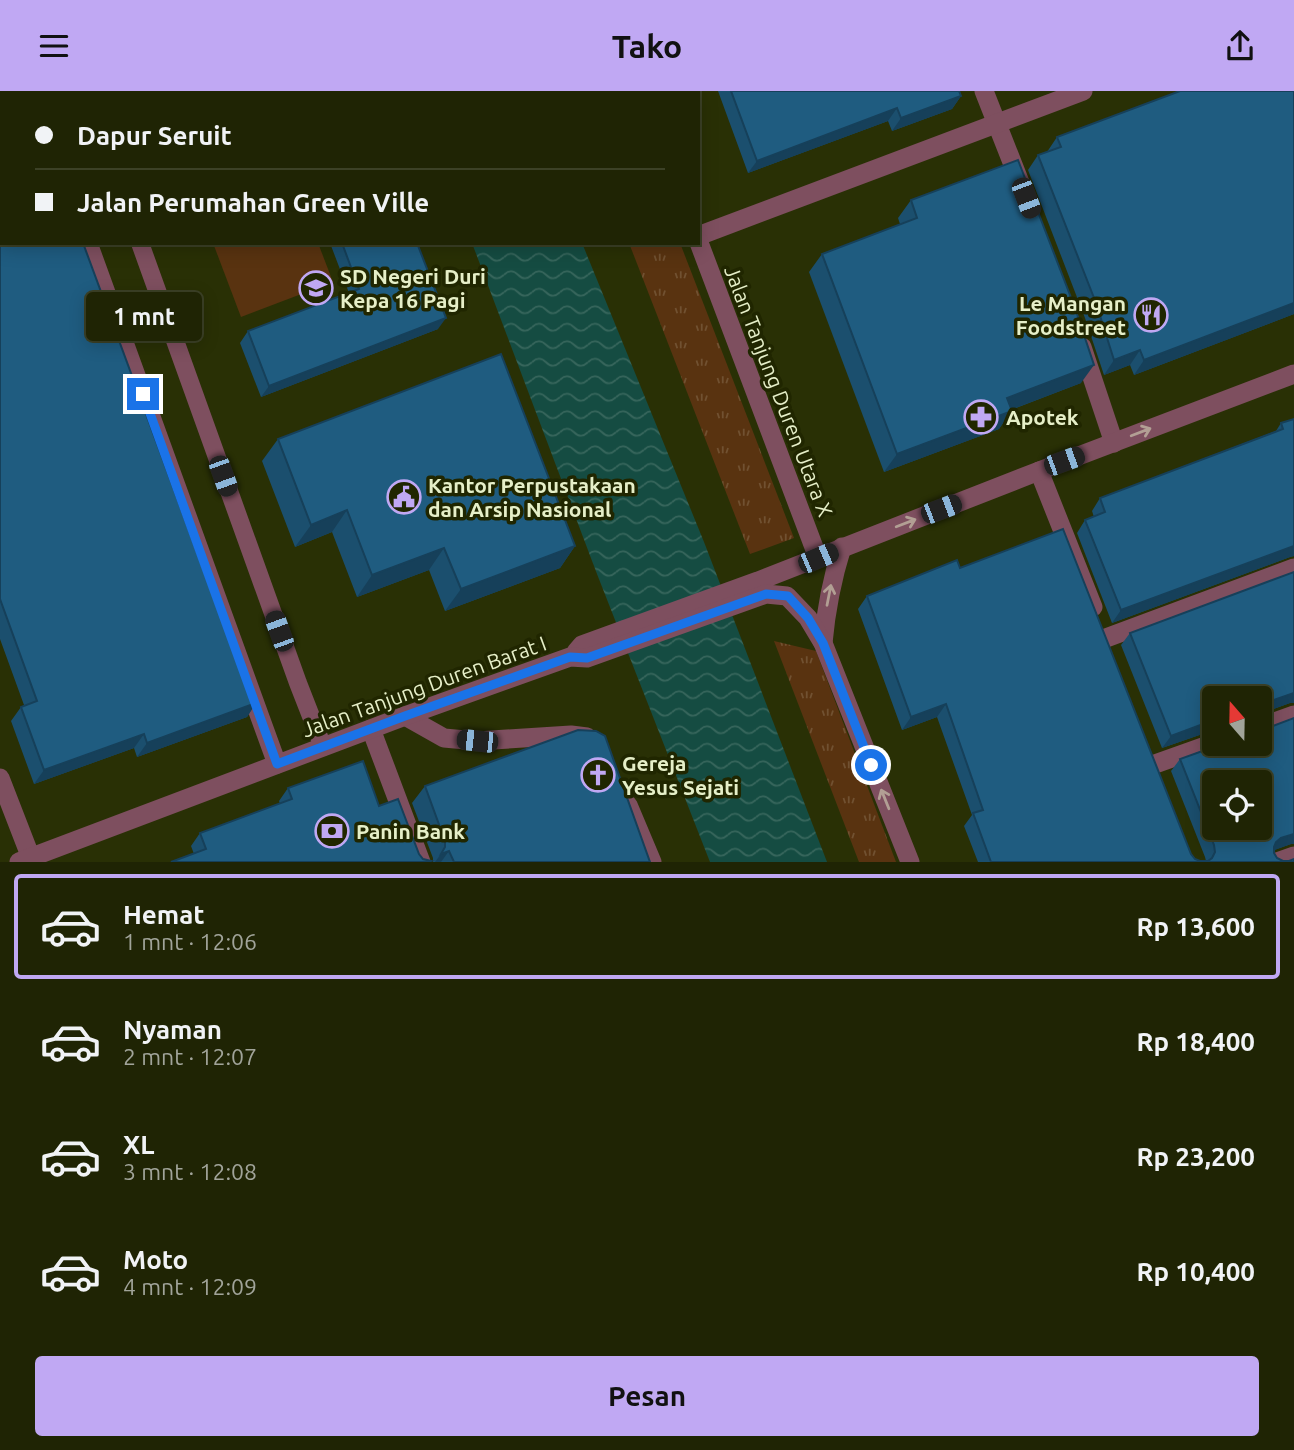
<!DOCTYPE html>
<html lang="id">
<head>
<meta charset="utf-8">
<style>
  :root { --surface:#1f2404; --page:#2c3013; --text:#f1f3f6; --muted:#a1a49a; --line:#3c4126; --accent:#c0a8f3 }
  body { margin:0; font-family:Ubuntu,sans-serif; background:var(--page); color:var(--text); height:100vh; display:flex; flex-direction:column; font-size:26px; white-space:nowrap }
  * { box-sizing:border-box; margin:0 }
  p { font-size:23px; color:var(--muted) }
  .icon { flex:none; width:38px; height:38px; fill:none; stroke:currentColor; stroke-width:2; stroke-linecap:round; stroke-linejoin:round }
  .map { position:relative; height:771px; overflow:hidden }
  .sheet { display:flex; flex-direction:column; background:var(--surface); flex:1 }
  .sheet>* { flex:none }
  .hud { position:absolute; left:0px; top:0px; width:700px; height:154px; box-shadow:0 4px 18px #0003,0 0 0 2px var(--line); display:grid; align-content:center; height:154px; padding:0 35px; background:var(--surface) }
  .needle { width:46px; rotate:340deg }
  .buttons { position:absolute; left:1202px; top:595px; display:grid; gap:14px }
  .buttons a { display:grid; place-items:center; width:70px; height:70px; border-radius:7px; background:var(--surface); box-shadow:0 4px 18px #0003,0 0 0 2px var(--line); font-size:35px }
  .end { position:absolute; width:32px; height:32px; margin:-16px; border:9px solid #1a73e8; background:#fff; box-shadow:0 0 0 4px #fff }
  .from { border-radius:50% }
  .bubble { position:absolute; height:49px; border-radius:7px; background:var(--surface); box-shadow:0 4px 18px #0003,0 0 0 2px var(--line); font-size:23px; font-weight:700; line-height:49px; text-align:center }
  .car { position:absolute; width:21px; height:42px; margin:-21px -10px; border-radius:9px; box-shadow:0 0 5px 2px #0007; background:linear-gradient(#222 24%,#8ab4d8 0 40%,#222 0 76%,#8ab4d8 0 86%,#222 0) }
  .hud b { display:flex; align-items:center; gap:24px; height:66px; font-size:26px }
  .hud b+b { border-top:2px solid var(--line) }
  .hud i { width:18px; height:18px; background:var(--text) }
  ul { padding:12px 0 0; list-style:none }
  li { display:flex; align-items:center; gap:21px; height:105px; margin:0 14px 10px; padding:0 21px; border:4px solid transparent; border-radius:7px }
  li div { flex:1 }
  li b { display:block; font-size:26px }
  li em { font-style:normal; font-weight:700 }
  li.on { border-color:var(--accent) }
  li>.icon { width:63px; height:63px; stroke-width:1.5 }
  .action { display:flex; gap:14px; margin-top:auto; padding:14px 35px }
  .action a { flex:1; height:80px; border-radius:7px; background:var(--accent); color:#111; font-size:28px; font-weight:700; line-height:80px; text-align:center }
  header { display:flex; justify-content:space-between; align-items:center; height:91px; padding:0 35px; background:var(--accent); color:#111; font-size:32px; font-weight:700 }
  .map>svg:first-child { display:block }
  .grass { fill:url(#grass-tufts) }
  .pitch { fill:#593310 }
  .water { fill:url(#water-waves) }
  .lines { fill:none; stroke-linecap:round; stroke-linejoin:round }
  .service { stroke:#7e4f5f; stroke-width:18 }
  .minor { stroke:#7e4f5f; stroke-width:19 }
  .tertiary { stroke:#7e4f5f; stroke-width:19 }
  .wall { fill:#1b4f6e }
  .shaded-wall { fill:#16405a }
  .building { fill:#1f5c80; stroke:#16405a; stroke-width:2; fill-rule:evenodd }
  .oneway { stroke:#b29f94 }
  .route { stroke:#1a73e8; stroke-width:9 }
  .labels { text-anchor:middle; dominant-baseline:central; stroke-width:7; stroke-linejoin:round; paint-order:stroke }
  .poi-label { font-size:21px; font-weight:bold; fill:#e6efc8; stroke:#202600; text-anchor:start }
  .street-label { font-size:21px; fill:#e6efc8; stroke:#202600 }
</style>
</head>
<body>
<header><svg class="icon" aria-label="menu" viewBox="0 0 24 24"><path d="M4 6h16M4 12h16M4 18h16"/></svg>Tako<svg class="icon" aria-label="share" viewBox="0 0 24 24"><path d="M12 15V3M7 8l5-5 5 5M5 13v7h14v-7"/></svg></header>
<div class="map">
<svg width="1294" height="771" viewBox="0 0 1294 771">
  <defs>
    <pattern id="grass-tufts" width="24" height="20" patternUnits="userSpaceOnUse" patternTransform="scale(1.75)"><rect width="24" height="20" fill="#593310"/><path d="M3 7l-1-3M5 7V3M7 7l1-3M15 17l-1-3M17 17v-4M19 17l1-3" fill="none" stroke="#715131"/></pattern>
    <pattern id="water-waves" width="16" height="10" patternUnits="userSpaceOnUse" patternTransform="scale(1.75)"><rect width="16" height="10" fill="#154c42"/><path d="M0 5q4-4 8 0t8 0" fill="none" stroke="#37665c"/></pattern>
  </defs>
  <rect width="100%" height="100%" fill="#293005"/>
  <g class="grass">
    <path d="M629,152H680L794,447L750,463Z"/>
    <path d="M774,550L816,560L896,771H859Z"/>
  </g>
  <path class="pitch" d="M213,152H318L333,191L241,226Z"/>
  <g class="water">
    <path d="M415,0H523L524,2H416Z"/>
    <path d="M472,152H582L704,451L827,771H710L597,483Z"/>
  </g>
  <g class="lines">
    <g class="service">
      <path d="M85,0L86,2"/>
      <path d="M140,152L298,592L323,656"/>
    </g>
    <g class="minor">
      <path d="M33,0V2"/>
      <path d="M984,0L1021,94"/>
      <path d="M698,145L1083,0"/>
      <path d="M88,152L277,673"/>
      <path d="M1082,256L1114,352"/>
      <path d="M1039,380L1093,516"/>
      <path d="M1106,547L1294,477"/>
      <path d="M405,625L444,647L477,650L571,644L587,646"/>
      <path d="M1260,636L1294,624"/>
      <path d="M371,638L421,771"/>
      <path d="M1155,673L1214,652"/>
      <path d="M0,687L31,767"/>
      <path d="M628,714L652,771"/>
      <path d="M1277,771L1294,765"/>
    </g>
    <g class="tertiary">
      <path d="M642,0L643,2"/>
      <path d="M698,149L818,467"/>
      <path d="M823,552C826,519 832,488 842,456"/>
      <path d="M576,561L582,554L758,490L1039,380L1294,283"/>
      <path d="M19,771L405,625L570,566L587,567L766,503L787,505L808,527L823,552L910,771"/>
    </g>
  </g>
  <g class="wall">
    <path d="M0,0L232,556L256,612L247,626L137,666L134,657L34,693L11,630L21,616L24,614L0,548Z"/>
    <path d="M271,0H359L360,2H272Z"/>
    <path d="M718,0H959L961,5L952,18L892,40L888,30L748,82Z"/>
    <path d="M1057,46L1294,223L1134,284L1130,274L1104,284L1085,227L1028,79L1038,64L1047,61Z"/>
    <path d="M911,109L1081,292L1011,319L999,338L884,381L809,181L822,163L900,133L898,127Z"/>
    <path d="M330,152H417L438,238L261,306L240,252L248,240L349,202Z"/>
    <path d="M1294,328V465L1290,466L1112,532L1077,442L1085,429L1094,426L1092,420L1100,407L1276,340L1281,332Z"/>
    <path d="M278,348L575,455L560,477L445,520L429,479L357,506L332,441L295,456L262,370Z"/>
    <path d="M960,477L1195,768L1200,770H1206L1205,766L1171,680L1180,668L1266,635H1273L1294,627V753H1291L1274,759V762L1277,767L1283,770L1294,771H978L964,735L972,724L937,626L902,639L858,518L867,505Z"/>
    <path d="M1130,542L1290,612L1260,623V607H1214L1211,640L1162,657L1121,554Z"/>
    <path d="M425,695L650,771H433V767L412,712Z"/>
    <path d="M288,697L379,715L423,768L431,770L430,771H171L194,763L191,755L200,742L280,713L279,710Z"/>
  </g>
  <g class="shaded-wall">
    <path d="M961,5L952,18L892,40L901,27Z"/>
    <path d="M897,17L888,30L748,82L757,70Z"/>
    <path d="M1294,212V223L1134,284L1144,269Z"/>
    <path d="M446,227L438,238L261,306L269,295Z"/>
    <path d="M1140,259L1130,274L1104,284L1114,269Z"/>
    <path d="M1094,274L1081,292L994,325L1007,307Z"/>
    <path d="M1012,320L999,338L884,381L897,363Z"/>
    <path d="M347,419L332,441L295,456L311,434Z"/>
    <path d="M575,455L560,477L445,520L461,498Z"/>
    <path d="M1294,455V465L1290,466L1112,532L1121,519Z"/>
    <path d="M444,457L429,479L357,506L372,484Z"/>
    <path d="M1294,602V612H1290L1260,623V615L1265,612Z"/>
    <path d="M256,612L247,626L137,666L147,652Z"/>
    <path d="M946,613L937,626L902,639L911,626Z"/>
    <path d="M1214,629V640H1211L1162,657L1171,645Z"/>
    <path d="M144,643L134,657L34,693L44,679Z"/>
    <path d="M1294,743V753H1291L1272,760L1276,751L1281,747Z"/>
    <path d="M449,760L441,771H435L441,763Z"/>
  </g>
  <g class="building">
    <path d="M0,0H26L27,2H2V152H83L232,556L236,554L256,612L147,652L144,643L44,679L21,616L37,610L0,508Z"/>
    <path d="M284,0H359L360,2H284Z"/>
    <path d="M731,0H959L961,5L901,27L897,17L757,70Z"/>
    <path d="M1180,0H1294V212L1144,269L1140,259L1114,269L1096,212L1038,64L1061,56L1057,46Z"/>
    <path d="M1018,69L1075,217L1094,274L1007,307L1012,320L897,363L822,163L917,127L911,109Z"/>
    <path d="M342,152H417L446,227L269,295L248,240L359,198Z"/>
    <path d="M501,263L575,455L461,498L444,457L372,484L347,419L311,434L278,348Z"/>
    <path d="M1294,328V455L1121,519L1085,429L1105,421L1100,407L1283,338L1281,332Z"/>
    <path d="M1063,438L1191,763L1195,768L1200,770H1208L1212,767L1215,761L1214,754L1180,668L1222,653H1260V632L1266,635H1273L1294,627V743L1281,747L1276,751L1274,756V762L1277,767L1283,770H1289L1294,768V771H991L973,722L983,719L946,613L911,626L867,505L957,469L960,477ZM1214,691H1260V737H1214Z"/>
    <path d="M1294,481V602L1265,612L1260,615V607H1214V629L1171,645L1130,542Z"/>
    <path d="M578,639L596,640L605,645L650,771H454L449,760L441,763L445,756V750L425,695Z"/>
    <path d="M363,670L379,715L398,708L419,763L423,768L431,770L428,771H171L206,758L200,742L292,708L288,697Z"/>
  </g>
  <defs><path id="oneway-shaft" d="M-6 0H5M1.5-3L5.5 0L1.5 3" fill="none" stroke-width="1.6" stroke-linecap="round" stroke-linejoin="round" transform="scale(1.75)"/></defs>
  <g class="oneway">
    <use href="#oneway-shaft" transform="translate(1141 341) rotate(-21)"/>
    <use href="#oneway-shaft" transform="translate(906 432) rotate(-21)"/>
    <use href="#oneway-shaft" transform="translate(829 504) rotate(-79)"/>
    <use href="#oneway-shaft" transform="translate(885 708) rotate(-112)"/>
  </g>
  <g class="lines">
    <path class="route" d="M143,303L277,673L405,625L570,566L587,567L766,503L788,505L808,527L823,552L871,674"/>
  </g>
  <defs>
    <symbol id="school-ring" viewBox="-11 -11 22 22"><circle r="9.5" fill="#202600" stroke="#c0a8f3" stroke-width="1.5"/><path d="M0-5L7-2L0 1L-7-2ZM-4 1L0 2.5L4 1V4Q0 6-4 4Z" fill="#c0a8f3"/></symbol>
    <symbol id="restaurant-ring" viewBox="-11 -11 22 22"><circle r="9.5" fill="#202600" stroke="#c0a8f3" stroke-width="1.5"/><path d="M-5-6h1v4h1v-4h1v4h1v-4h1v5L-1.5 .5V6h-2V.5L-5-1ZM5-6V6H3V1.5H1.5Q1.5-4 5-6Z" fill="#c0a8f3"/></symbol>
    <symbol id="pharmacy-ring" viewBox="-11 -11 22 22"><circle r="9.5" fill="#202600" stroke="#c0a8f3" stroke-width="1.5"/><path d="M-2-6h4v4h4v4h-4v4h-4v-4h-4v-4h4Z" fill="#c0a8f3"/></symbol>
    <symbol id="civic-ring" viewBox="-11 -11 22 22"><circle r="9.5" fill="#202600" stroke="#c0a8f3" stroke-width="1.5"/><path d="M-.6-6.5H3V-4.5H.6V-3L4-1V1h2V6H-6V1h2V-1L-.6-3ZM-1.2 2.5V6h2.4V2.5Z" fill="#c0a8f3"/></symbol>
    <symbol id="church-ring" viewBox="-11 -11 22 22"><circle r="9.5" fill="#202600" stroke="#c0a8f3" stroke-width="1.5"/><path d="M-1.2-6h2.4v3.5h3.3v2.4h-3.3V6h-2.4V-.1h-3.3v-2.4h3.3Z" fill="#c0a8f3"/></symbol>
    <symbol id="bank-ring" viewBox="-11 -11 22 22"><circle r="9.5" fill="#202600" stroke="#c0a8f3" stroke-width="1.5"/><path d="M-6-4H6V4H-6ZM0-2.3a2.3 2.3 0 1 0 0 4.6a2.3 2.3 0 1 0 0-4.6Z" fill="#c0a8f3"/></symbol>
  </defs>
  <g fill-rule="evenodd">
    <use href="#school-ring" x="297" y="178" width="38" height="38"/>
    <use href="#restaurant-ring" x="1132" y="205" width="38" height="38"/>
    <use href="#pharmacy-ring" x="962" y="307" width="38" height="38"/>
    <use href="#civic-ring" x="385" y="387" width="38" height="38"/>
    <use href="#church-ring" x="579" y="665" width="38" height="38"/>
    <use href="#bank-ring" x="313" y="721" width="38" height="38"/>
  </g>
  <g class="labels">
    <g class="poi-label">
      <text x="340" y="185">SD Negeri Duri<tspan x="340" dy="24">Kepa 16 Pagi</tspan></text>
      <text x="1126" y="212" text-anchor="end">Le Mangan<tspan x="1126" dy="24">Foodstreet</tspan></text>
      <text x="1006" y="326">Apotek</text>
      <text x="428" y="394">Kantor Perpustakaan<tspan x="428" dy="24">dan Arsip Nasional</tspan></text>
      <text x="622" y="672">Gereja<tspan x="622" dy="24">Yesus Sejati</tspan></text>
      <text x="356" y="740">Panin Bank</text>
    </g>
    <g class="street-label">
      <text transform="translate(779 300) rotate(69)">Jalan Tanjung Duren Utara X</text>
      <text transform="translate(424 595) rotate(-20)">Jalan Tanjung Duren Barat I</text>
    </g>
  </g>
</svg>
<div class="buttons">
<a><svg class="needle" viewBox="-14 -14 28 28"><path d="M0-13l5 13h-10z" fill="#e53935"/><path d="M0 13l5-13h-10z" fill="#a1a49a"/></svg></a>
<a><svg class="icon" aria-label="locate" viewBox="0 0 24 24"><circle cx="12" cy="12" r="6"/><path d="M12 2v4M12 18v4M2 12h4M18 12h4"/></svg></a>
</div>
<i class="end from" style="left:871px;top:674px"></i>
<i class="end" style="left:143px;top:303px"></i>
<div class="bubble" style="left:86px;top:201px;width:116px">1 mnt</div>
<i class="car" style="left:1026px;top:107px;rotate:159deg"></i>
<i class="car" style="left:1064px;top:370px;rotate:70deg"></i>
<i class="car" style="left:223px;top:385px;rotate:160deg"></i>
<i class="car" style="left:941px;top:418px;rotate:69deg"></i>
<i class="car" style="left:818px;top:467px;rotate:67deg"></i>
<i class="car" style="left:279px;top:540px;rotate:340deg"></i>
<i class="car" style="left:477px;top:650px;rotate:276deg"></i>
<div class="hud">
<b><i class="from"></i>Dapur Seruit</b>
<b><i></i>Jalan Perumahan Green Ville</b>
</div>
</div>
<section class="sheet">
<ul>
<li class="on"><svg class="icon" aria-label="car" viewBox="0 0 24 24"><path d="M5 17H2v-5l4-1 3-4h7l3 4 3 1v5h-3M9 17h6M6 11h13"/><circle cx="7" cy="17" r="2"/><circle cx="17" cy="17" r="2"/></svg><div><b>Hemat</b><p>1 mnt · 12:06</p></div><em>Rp 13,600</em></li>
<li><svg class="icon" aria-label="car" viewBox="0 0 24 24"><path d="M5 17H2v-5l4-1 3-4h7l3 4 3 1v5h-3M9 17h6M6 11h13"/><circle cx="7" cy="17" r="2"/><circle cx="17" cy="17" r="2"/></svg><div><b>Nyaman</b><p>2 mnt · 12:07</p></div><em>Rp 18,400</em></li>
<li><svg class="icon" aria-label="car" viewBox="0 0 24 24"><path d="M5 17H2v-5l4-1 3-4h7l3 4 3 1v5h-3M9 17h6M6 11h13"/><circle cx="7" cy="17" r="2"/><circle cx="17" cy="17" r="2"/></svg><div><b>XL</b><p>3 mnt · 12:08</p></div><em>Rp 23,200</em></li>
<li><svg class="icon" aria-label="car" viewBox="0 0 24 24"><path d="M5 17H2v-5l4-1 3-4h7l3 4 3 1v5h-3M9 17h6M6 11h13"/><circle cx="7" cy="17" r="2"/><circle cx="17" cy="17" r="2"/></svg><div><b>Moto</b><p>4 mnt · 12:09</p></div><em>Rp 10,400</em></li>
</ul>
<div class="action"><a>Pesan</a></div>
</section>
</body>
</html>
